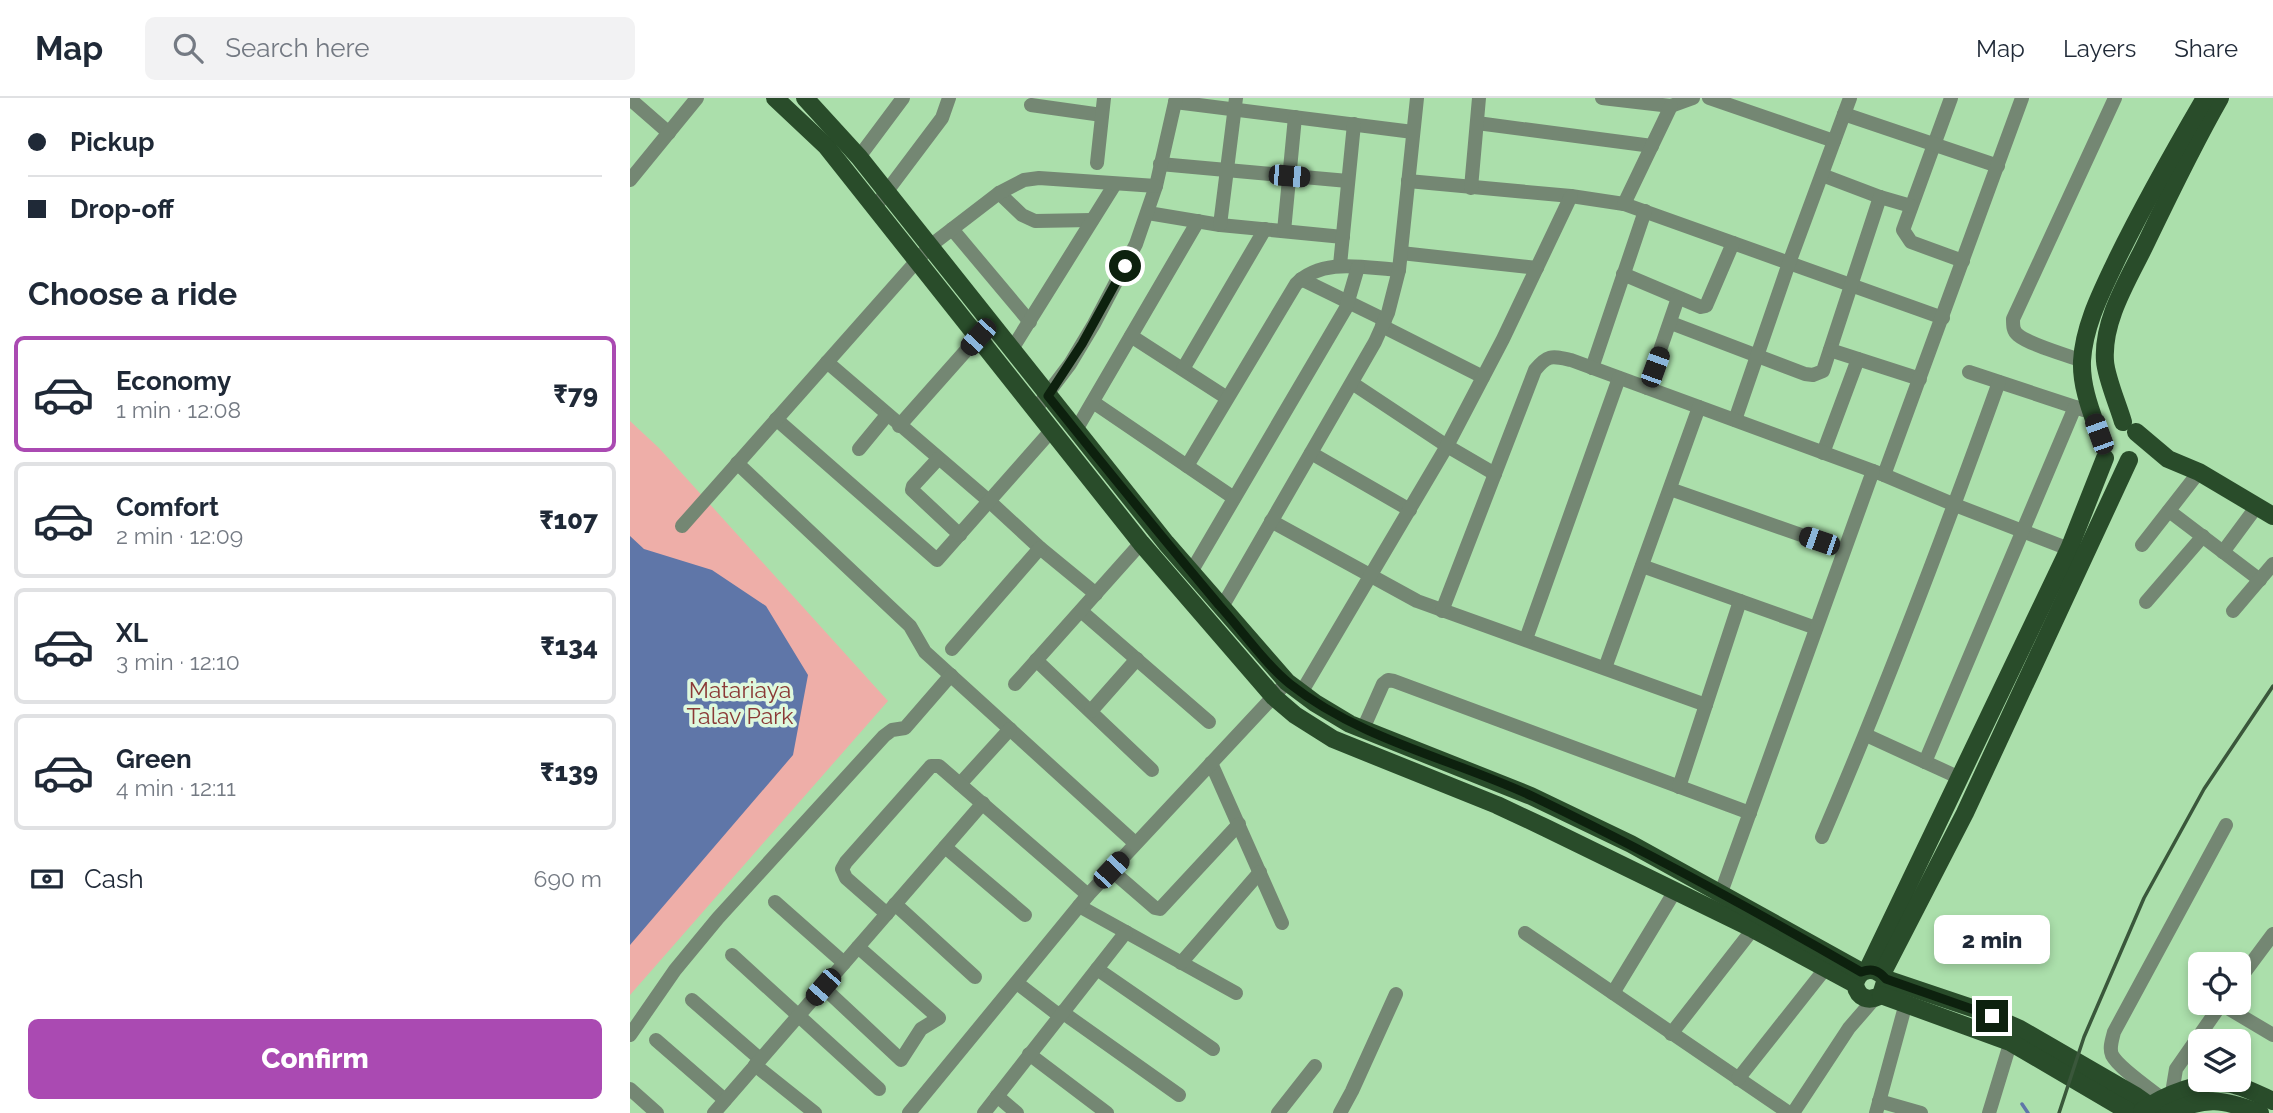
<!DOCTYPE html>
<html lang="en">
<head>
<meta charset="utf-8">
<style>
  :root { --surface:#fff; --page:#f2f2f3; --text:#1f2937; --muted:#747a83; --line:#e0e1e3; --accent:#aa4ab2 }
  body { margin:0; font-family:Raleway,sans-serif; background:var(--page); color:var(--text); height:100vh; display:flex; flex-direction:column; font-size:26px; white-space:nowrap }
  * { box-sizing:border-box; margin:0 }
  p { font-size:23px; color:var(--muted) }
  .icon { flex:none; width:38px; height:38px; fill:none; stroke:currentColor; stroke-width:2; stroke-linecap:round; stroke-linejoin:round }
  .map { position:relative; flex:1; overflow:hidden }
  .details { display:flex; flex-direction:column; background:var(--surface); width:630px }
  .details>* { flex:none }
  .top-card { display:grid; align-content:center; height:154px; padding:0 28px; background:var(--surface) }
  .buttons { position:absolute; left:1558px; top:854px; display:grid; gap:14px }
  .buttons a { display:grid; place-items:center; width:63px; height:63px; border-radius:10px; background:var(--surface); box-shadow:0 4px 10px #0003; font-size:35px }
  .end { position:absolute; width:32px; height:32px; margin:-16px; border:9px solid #0d210e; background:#fff; box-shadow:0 0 0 4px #fff }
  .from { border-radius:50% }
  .bubble { position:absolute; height:49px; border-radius:10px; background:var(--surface); box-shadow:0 4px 10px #0003; font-size:23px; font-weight:800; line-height:49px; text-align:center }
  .car { position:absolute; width:21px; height:42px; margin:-21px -10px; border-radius:9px; box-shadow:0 0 5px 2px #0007; background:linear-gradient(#222 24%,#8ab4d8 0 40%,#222 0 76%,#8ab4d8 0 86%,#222 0) }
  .top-card b { display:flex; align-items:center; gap:24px; height:66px; font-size:26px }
  .top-card b+b { border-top:2px solid var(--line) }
  .top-card i { width:18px; height:18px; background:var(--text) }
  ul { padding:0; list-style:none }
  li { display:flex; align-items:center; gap:21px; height:116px; margin:0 14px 10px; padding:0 14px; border:4px solid var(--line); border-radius:10px }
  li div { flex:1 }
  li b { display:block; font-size:26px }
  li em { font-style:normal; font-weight:800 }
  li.on { border-color:var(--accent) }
  li>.icon { width:63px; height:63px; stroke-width:1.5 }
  h2 { padding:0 28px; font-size:32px; line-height:84px }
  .pay { display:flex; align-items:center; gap:18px; height:77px; padding:0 28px; font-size:26px }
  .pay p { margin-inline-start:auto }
  .button { display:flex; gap:14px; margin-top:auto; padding:14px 28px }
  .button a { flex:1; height:80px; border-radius:10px; background:var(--accent); color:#fff; font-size:28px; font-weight:800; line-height:80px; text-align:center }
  header { display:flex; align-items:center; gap:42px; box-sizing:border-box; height:98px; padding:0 35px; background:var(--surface); border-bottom:2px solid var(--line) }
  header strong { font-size:33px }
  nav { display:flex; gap:38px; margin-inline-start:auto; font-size:24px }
  .search { width:490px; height:63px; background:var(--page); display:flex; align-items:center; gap:18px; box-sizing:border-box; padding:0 24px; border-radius:10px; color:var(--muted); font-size:26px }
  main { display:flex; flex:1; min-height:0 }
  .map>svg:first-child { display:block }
  .green { fill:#eeaea8 }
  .water { fill:#5f76a8 }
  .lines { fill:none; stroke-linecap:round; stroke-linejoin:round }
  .stream { stroke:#5f76a8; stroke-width:3.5 }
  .minor { stroke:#748773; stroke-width:14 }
  .major { stroke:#294c2a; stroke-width:18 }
  .rail { stroke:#3a573b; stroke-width:3.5 }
  .route { stroke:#0d210e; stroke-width:9 }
  .labels { text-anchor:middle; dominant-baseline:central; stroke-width:7; stroke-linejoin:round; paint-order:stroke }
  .park-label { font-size:23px; fill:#8b3936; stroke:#def8dd }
</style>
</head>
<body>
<header>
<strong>Map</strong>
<div class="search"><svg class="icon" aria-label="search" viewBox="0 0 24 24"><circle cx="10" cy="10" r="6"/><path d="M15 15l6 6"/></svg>Search here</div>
<nav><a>Map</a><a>Layers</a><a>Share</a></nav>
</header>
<main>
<section class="details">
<div class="top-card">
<b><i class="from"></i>Pickup</b>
<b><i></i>Drop-off</b>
</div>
<h2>Choose a ride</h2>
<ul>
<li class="on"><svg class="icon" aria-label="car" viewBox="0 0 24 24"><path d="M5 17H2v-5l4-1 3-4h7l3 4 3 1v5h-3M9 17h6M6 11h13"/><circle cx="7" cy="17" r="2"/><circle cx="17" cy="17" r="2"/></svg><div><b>Economy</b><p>1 min · 12:08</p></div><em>₹79</em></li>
<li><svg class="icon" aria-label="car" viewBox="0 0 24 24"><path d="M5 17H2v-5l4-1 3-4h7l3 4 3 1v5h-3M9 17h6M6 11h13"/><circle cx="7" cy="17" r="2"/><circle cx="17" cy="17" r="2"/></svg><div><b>Comfort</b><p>2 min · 12:09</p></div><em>₹107</em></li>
<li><svg class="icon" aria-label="car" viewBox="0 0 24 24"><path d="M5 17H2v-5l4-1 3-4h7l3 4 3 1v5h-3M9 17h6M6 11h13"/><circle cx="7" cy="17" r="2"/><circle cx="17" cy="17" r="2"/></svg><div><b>XL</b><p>3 min · 12:10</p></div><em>₹134</em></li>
<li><svg class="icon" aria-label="car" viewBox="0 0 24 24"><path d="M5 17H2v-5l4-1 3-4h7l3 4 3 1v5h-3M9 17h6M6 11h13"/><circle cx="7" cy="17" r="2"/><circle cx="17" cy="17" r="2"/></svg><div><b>Green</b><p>4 min · 12:11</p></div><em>₹139</em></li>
</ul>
<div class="pay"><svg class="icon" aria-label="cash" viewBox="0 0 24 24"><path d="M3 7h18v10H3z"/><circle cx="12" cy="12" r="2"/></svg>Cash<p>690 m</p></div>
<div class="button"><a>Confirm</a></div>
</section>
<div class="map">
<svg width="1643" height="1015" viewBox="0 0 1643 1015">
  <rect width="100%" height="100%" fill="#abdfab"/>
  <path class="green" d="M0,323L29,350L258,603L0,897Z"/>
  <path class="water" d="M0,438L14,451L82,472L136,508L178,577L163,657L0,847Z"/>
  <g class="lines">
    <path class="stream" d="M1392,1006L1398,1015"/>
    <g class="minor">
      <path d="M972,0L1041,8L1063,0"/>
      <path d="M1079,0L1204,43"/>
      <path d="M1321,0L1273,132L1281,144L1333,163"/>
      <path d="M0,1L39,35"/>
      <path d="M545,4L783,34"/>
      <path d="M401,7L472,17"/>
      <path d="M1214,16L1368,68"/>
      <path d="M847,25L1022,48"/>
      <path d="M229,59L273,0"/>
      <path d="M467,65L474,0"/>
      <path d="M530,66L718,83"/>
      <path d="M1192,77L1250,99L1281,108"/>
      <path d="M0,82L67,0"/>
      <path d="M778,83L941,98L994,106L1313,220"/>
      <path d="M841,90L849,0"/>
      <path d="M369,95L392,117L405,123L462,122"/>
      <path d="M994,106L1041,8"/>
      <path d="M245,109L312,20L319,0"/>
      <path d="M518,115L590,127L713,139"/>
      <path d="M590,127L606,0"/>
      <path d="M322,131L400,224"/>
      <path d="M654,133L665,19"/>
      <path d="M771,155L907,170"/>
      <path d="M710,167L724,26"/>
      <path d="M993,176L1071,209L1076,208L1103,145"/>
      <path d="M671,181L755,222"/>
      <path d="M1041,225L1175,276L1183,277L1193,273L1250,99"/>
      <path d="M752,228L853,279"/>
      <path d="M501,238L597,300"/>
      <path d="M382,251L485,86"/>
      <path d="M1200,252L1290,281"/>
      <path d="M1452,263C1437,257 1400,247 1388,237C1383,233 1383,228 1383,221L1485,0"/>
      <path d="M197,264L359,403L410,450L466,496"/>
      <path d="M962,270L1015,113"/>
      <path d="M553,271L635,131"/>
      <path d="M1339,274L1454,312"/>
      <path d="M722,285L817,348L865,376"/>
      <path d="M1017,290L1048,200"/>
      <path d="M463,304L604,400"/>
      <path d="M405,312L440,266L464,226L506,146L526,88L546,0"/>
      <path d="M146,321L307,462L421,333"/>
      <path d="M1105,322L1159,165L1220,0"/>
      <path d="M269,328L348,239"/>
      <path d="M446,332L568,123"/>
      <path d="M229,351L257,317"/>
      <path d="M681,355L780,412"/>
      <path d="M1193,355L1228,261"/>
      <path d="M308,361L283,388L282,392L330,437"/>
      <path d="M107,365L280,528L295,554L505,745"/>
      <path d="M557,368L666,186C693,159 735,170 769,172"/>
      <path d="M1254,377L1392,0"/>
      <path d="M1040,391L1214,452"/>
      <path d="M1539,413L1630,482"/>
      <path d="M641,423L787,503L1076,607"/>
      <path d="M52,428L300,148L369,95L394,82L409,80L526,88"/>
      <path d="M1512,447L1569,374"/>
      <path d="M1593,454L1627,408"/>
      <path d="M1012,468L1186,530"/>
      <path d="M561,474L716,210L728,169"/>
      <path d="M1516,504L1573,438"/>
      <path d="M592,509L745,244L758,215L769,172L787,0"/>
      <path d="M451,513L579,624"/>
      <path d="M812,513L905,272C918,256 922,258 941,262L1254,377L1325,407L1439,451"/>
      <path d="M1603,513L1643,466"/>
      <path d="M896,541L989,280"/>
      <path d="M322,551L410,450"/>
      <path d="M406,562L522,672"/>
      <path d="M975,570L1069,309"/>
      <path d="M385,586L511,445"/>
      <path d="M671,595L817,348L873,241L941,98"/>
      <path d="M461,613L507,561"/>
      <path d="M733,631L753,586L758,582L764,583L1120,715"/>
      <path d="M1236,637L1330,680"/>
      <path d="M1295,664L1445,309"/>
      <path d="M581,665L652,825"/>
      <path d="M330,686L380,631"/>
      <path d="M1049,689L1110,503"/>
      <path d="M1192,739C1256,590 1314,437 1369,284"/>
      <path d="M315,749L395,817"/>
      <path d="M481,772L525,810L530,811L609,726"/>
      <path d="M1088,803L1243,373"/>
      <path d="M145,804L214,865"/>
      <path d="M265,806L345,879"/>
      <path d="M449,808L606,895"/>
      <path d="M257,816L216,780L212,771L216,764L301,668H309L458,797"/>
      <path d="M895,835L1159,1015"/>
      <path d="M102,857L249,991"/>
      <path d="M551,865L630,774"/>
      <path d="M467,871L583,951"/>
      <path d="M1608,883L1643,836"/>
      <path d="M387,885L430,918"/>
      <path d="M193,889L271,962L291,931L309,920L228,849"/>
      <path d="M983,895L1045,793"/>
      <path d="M62,902L130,961"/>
      <path d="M1591,906L1643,937"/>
      <path d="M432,914L549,997"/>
      <path d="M1041,936L1123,831"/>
      <path d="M0,937L45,872L88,820L254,638L262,632L275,630L321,577"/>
      <path d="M26,942L95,1002"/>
      <path d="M399,956L477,1015"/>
      <path d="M125,967L185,1015"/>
      <path d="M1108,981L1195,871"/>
      <path d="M0,991L27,1015"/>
      <path d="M1545,995L1543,989L1546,971L1592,905"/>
      <path d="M367,998L387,1015"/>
      <path d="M1249,1003L1291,1015"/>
      <path d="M1539,1006C1526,995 1489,971 1482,957C1479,950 1482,942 1484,934L1596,727"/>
      <path d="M84,1015L353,705"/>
      <path d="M279,1015L458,797L657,584"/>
      <path d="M354,1015L496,834"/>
      <path d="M648,1015L685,968"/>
      <path d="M710,1015L722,993L766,896"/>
      <path d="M1163,1015L1219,930L1245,900"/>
      <path d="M1246,1015L1276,905"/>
      <path d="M1359,1015L1383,936"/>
    </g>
    <g class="major">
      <path d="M145,0L196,48L511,445L644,599L665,617L703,641L867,707L916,730L1123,831L1225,886C1228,901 1239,904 1251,897L1256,881C1245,868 1229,869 1225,886"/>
      <path d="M175,0L229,59L536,445L657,584L685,605L720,626L901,698L1001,746L1232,874"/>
      <path d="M1493,324C1488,307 1476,279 1475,263C1472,221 1500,179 1517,143C1540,95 1563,47 1590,0"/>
      <path d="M1506,334L1538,361L1569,374L1643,418"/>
      <path d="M1469,336C1461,313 1451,288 1452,263C1454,227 1472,193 1487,161C1514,106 1544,53 1575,0"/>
      <path d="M1238,871L1439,451L1475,360"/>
      <path d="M1252,876L1335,715L1499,362"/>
      <path d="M1256,881L1345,911L1390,931L1506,998L1530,1015"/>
      <path d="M1251,897L1380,944L1501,1015"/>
      <path d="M1512,1013C1534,997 1574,981 1601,986C1615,989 1630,997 1643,1003"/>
      <path d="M1539,1015C1576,998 1593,1001 1630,1015"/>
    </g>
    <path class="rail" d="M1429,1015L1454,939L1514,800L1574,691L1643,588"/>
  </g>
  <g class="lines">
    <path class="route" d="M495,168L452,246L418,298C474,368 531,438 589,507C610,530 636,567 660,586C731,642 823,661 904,699C1016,753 1124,812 1231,874C1242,870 1248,872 1256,881L1362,918"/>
  </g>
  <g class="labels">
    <g class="park-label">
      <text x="110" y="591">Matariaya<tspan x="110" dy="26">Talav Park</tspan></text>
    </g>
  </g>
</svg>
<div class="buttons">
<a><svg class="icon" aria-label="locate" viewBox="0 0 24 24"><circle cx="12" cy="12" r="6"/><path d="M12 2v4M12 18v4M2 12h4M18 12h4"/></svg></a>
<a><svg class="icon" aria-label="layers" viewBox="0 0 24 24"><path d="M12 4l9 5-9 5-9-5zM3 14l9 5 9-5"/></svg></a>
</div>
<i class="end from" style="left:495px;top:168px"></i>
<i class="end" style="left:1362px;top:918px"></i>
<div class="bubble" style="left:1304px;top:817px;width:116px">2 min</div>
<i class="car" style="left:659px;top:78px;rotate:95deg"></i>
<i class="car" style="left:348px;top:239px;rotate:222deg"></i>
<i class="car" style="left:1025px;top:269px;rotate:20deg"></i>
<i class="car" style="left:1469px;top:336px;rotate:340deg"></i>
<i class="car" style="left:1189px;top:443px;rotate:289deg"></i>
<i class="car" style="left:481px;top:772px;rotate:43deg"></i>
<i class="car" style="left:193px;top:889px;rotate:221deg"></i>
</div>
</main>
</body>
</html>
